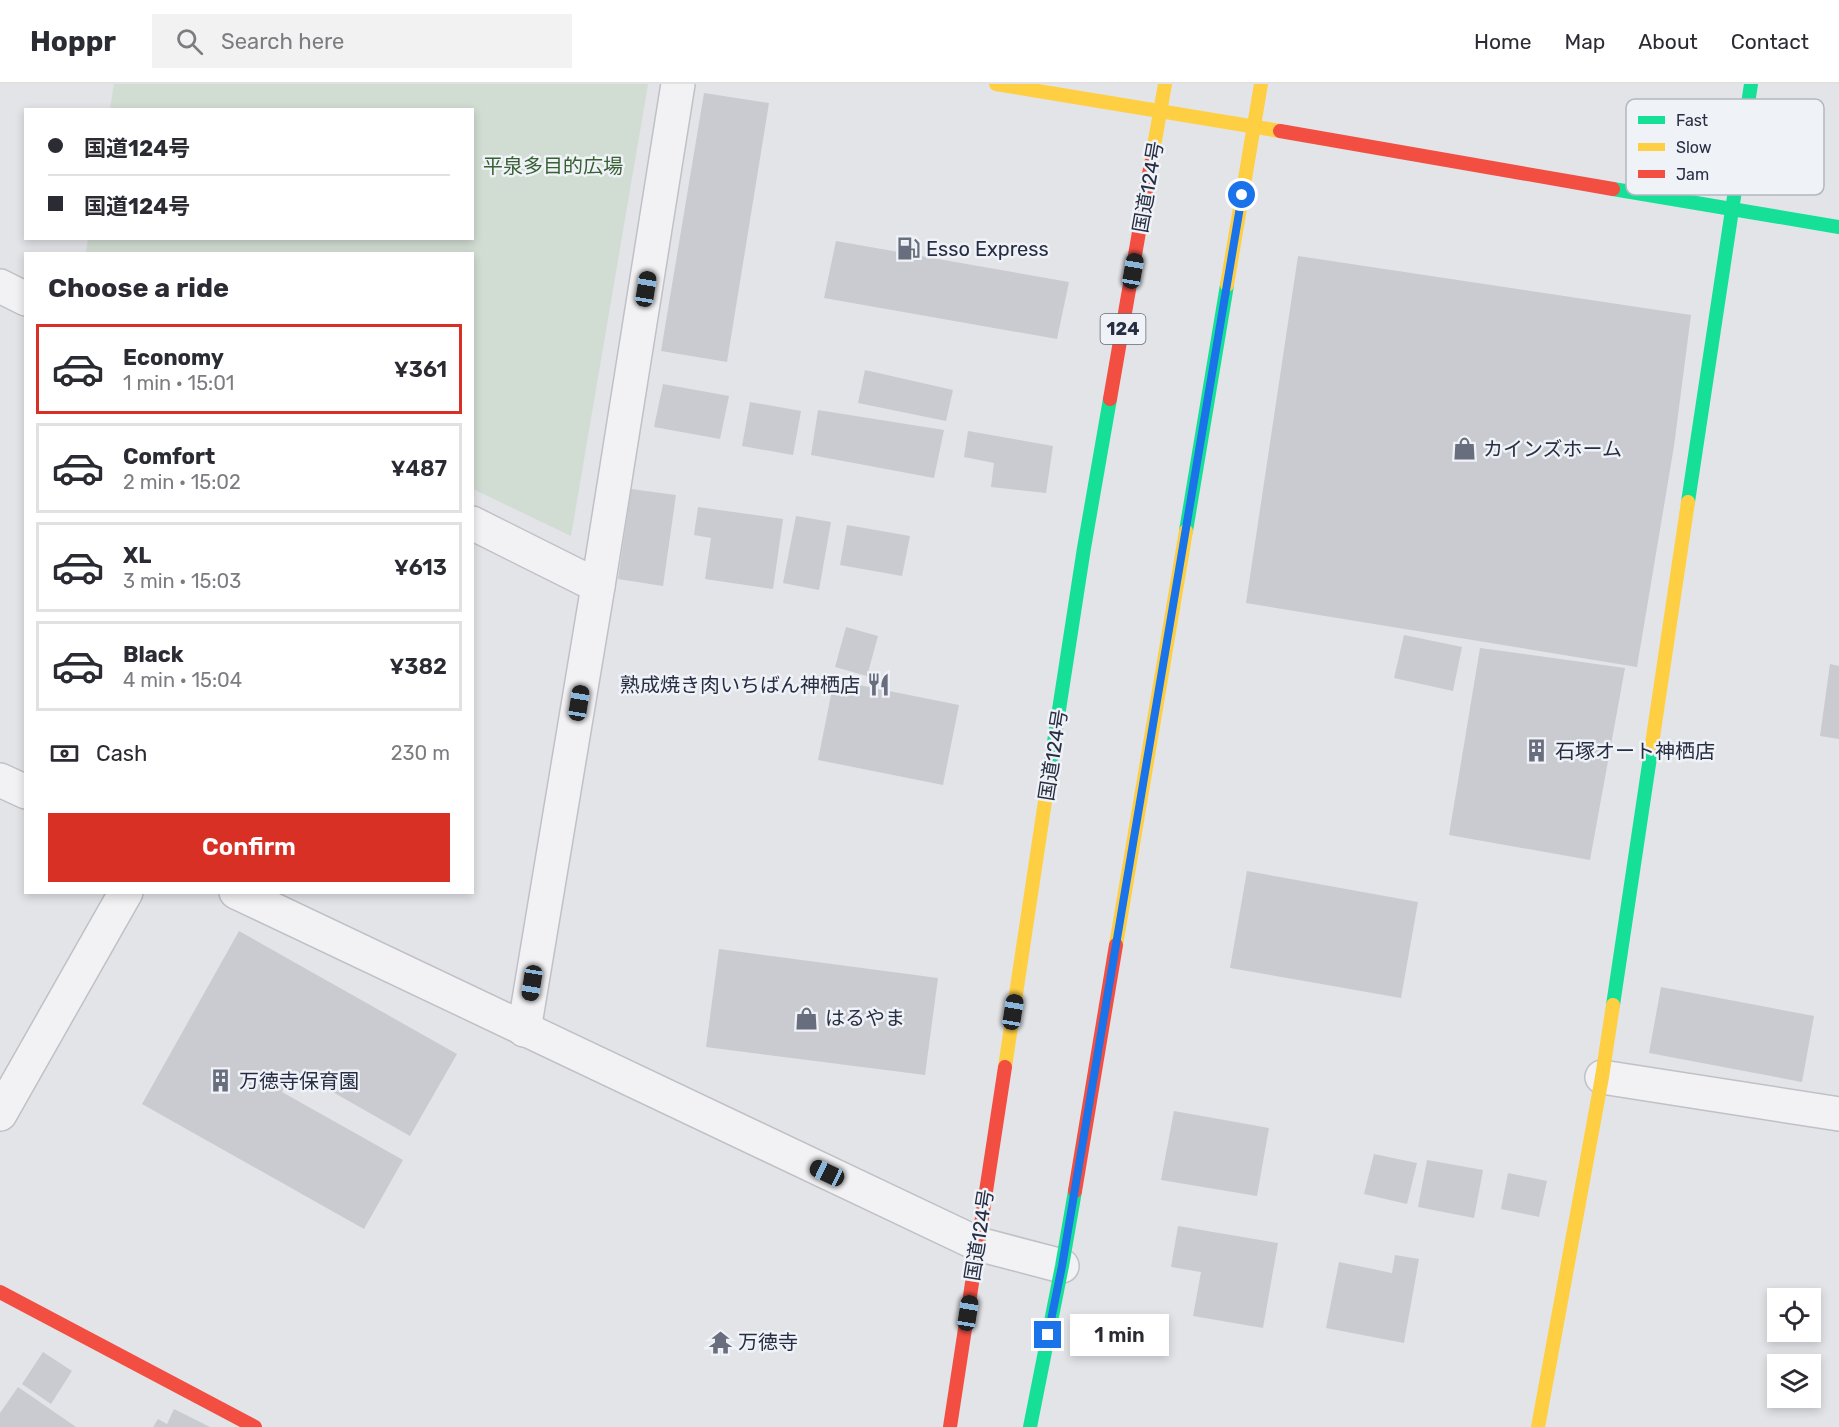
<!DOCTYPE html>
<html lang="en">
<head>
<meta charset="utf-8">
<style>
  :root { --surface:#fff; --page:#f2f2f3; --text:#2b2b33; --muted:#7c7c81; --line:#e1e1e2; --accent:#d93025 }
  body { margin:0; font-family:Rubik,"Noto Sans JP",sans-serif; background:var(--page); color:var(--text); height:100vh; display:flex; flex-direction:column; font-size:22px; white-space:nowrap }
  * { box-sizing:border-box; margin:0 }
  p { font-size:20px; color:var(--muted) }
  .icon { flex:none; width:33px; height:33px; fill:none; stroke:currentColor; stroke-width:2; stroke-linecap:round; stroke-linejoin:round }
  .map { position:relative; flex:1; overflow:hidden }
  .sheet { position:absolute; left:24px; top:168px; width:450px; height:642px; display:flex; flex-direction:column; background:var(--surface); border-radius:0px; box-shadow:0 3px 9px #0003 }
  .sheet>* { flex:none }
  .guide { position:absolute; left:24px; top:24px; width:450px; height:132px; border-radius:0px; box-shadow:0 3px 9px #0003; display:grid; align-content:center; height:132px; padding:0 24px; background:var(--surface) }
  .buttons { position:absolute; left:1767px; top:1204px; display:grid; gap:12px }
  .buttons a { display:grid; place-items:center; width:54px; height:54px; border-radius:0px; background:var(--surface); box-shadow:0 3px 9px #0003; font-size:30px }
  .end { position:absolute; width:27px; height:27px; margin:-14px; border:8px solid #1a73e8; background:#fff; box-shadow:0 0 0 3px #fff }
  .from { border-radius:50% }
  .bubble { position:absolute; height:42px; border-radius:0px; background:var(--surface); box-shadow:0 3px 9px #0003; font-size:20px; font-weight:600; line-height:42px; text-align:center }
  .car { position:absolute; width:18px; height:36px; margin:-18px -9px; border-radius:8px; box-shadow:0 0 4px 2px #0007; background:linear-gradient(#222 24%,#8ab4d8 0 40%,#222 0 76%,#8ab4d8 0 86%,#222 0) }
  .guide b { display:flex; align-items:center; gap:21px; height:57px; font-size:22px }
  .guide b+b { border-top:2px solid var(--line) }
  .guide i { width:15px; height:15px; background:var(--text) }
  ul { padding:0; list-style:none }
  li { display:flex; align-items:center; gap:18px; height:90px; margin:0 12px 9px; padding:0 12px; border:3px solid var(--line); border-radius:0px }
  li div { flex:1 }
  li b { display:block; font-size:22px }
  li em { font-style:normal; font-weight:600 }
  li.current { border-color:var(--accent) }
  li>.icon { width:54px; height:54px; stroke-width:1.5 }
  h2 { padding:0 24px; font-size:27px; line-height:72px }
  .pay { display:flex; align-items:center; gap:15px; height:66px; padding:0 24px; font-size:22px }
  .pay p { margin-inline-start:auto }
  .cta { display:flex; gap:12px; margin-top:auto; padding:12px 24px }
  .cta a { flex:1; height:69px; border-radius:0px; background:var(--accent); color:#fff; font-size:24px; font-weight:600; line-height:69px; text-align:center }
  header { display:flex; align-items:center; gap:36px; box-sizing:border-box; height:84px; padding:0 30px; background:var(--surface); border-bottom:2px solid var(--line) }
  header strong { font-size:28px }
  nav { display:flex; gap:33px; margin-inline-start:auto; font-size:21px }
  .search { width:420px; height:54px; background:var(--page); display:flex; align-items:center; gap:15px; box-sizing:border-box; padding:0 21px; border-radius:0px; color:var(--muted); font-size:22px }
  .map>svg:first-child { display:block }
  .green { fill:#d1dcd2 }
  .building { fill:#c9cbd0 }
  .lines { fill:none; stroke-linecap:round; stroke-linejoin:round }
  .street-casing { stroke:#bfc1c6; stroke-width:36 }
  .street { stroke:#f2f2f4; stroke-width:33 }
  .fast { stroke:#16e098; stroke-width:14 }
  .slow { stroke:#ffcf43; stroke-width:14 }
  .jam { stroke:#f24e42; stroke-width:14 }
  .route { stroke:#1a73e8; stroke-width:8 }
  .labels { text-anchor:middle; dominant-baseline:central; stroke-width:5; stroke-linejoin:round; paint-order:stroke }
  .shield { fill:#eff2f7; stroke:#636979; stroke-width:1.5 }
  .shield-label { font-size:18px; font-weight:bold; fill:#272e43 }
  .park-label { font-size:20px; fill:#376033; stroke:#eff2f7 }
  .street-label { font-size:20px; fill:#272e43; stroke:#eff2f7 }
  .poi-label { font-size:20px; fill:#272e43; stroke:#eff2f7; text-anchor:start }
  .key { fill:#eff2f7; stroke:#b3b7c1; stroke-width:1.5 }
  .key-label { font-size:16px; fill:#272e43 }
</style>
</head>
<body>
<header>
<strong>Hoppr</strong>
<div class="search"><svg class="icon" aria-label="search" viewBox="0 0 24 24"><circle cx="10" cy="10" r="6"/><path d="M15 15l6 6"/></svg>Search here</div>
<nav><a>Home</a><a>Map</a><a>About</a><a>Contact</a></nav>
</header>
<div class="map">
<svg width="1839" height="1343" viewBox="0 0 1839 1343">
  <rect width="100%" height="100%" fill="#e2e4e8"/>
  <path class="green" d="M114,0H648L571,452L473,405L472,170L86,169L88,154H472V26L110,25Z"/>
  <g class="building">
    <path d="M704,9L769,19L727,278L661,267Z"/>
    <path d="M836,157L1069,198L1057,255L824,214Z"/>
    <path d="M1298,172L1691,231L1674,362L1637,583L1246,519Z"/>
    <path d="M865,286L953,306L946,337L858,319Z"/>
    <path d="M663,300L729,312L720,355L654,343Z"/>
    <path d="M750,318L801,327L793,371L742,362Z"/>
    <path d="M818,326L944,346L934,394L811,371Z"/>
    <path d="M968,347L1053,362L1046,409L991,403L994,379L964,373Z"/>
    <path d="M631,405L676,411L663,502L618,495Z"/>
    <path d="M698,423L783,435L773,505L705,495L711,454L694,451Z"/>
    <path d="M796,432L831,438L819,506L783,499Z"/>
    <path d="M847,441L910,452L902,492L840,481Z"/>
    <path d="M846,543L878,552L867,592L835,583Z"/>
    <path d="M1404,551L1462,563L1453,607L1394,594Z"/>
    <path d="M1480,564L1625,584L1590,776L1449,751Z"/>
    <path d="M1830,580L1839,582V655L1820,652Z"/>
    <path d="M834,596L959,621L943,701L818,676Z"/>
    <path d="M1247,787L1418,818L1401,914L1230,884Z"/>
    <path d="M239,847L457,970L410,1052L294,986L282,1008L403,1076L364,1145L142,1020Z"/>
    <path d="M719,865L938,894L925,991L706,963Z"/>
    <path d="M1661,903L1814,932L1802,998L1649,969Z"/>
    <path d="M1174,1027L1269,1044L1257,1112L1161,1096Z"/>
    <path d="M1374,1070L1417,1079L1407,1120L1364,1110Z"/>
    <path d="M1427,1076L1483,1086L1474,1134L1418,1123Z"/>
    <path d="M1508,1089L1547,1097L1539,1133L1501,1125Z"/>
    <path d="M1178,1142L1278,1159L1263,1244L1193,1232L1201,1188L1171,1183Z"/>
    <path d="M1395,1171L1419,1175L1404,1259L1326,1244L1339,1178L1392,1189Z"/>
    <path d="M43,1268L72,1287L51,1320L22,1300Z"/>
    <path d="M18,1303L76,1343H0V1329Z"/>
    <path d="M174,1325L210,1343H153L158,1335L167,1340Z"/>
  </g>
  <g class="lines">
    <defs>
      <g id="street">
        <path d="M0,202L26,215"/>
        <path d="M472,439L598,502"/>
        <path d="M0,696L26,708"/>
        <path d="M236,808L978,1160L1062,1182"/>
        <path d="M524,946L598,502L678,0"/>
        <path d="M1602,993L1839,1030"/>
        <path d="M0,1030L126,808"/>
      </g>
    </defs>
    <use href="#street" class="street-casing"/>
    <use href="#street" class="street"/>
    <g class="fast">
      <path d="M1613,105L1839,143"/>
      <path d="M1688,418L1751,0"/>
      <path d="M1186,447L1227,201"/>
      <path d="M1050,684L1084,464L1110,315"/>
      <path d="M1613,921L1652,660"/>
      <path d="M1030,1343L1062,1182L1075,1107"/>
    </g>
    <g class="slow">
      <path d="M996,0L1280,47"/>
      <path d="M1151,79L1165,0"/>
      <path d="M1227,201L1261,0"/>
      <path d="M1652,660L1688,418"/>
      <path d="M1116,861L1186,447"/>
      <path d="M1005,983L1050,684"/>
      <path d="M1538,1343L1602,993L1613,921"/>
    </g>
    <g class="jam">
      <path d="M1280,47L1613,105"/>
      <path d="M1110,315L1151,79"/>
      <path d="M1075,1107L1116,861"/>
      <path d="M0,1208L255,1343"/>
      <path d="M950,1343L1005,983"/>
    </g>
  </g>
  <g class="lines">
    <path class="route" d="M1048,1251L1062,1182L1242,111"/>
  </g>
  <defs>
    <symbol id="fuel-bare" viewBox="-9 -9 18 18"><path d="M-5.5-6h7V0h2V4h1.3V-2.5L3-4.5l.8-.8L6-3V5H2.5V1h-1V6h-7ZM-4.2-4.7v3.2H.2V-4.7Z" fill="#686e7d" stroke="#eff2f7" stroke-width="2.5" paint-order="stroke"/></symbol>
    <symbol id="shop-bare" viewBox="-9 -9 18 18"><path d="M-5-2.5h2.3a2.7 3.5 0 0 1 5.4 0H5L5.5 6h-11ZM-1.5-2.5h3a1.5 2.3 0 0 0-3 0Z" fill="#686e7d" stroke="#eff2f7" stroke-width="2.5" paint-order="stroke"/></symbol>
    <symbol id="restaurant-bare" viewBox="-9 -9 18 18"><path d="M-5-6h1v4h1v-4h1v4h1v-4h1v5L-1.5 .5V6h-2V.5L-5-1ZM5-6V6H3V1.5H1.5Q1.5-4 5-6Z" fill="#686e7d" stroke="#eff2f7" stroke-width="2.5" paint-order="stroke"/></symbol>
    <symbol id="building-bare" viewBox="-9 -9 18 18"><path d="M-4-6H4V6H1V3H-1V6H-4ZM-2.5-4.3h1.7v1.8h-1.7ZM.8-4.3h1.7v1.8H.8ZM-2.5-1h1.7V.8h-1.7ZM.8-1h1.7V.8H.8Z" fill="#686e7d" stroke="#eff2f7" stroke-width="2.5" paint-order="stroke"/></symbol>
    <symbol id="temple-bare" viewBox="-9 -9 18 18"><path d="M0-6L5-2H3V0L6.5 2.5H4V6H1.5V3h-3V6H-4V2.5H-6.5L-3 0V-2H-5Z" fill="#686e7d" stroke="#eff2f7" stroke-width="2.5" paint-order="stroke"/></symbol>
  </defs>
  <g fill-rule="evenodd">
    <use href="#fuel-bare" x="892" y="148" width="33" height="33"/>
    <use href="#shop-bare" x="1448" y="348" width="33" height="33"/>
    <use href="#restaurant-bare" x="862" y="584" width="33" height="33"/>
    <use href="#building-bare" x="1520" y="650" width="33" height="33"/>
    <use href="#shop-bare" x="790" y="918" width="33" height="33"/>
    <use href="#building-bare" x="204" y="980" width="33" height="33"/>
    <use href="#temple-bare" x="704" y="1242" width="33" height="33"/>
  </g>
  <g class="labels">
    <rect class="shield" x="1100.5" y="230" width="45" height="30" rx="4.5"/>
    <g class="shield-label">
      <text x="1123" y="245">124</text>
    </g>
    <g class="park-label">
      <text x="553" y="82">平泉多目的広場</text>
    </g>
    <g class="street-label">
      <text transform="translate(1148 103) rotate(-80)">国道124号</text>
      <text transform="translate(1053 671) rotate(-81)">国道124号</text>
      <text transform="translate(979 1151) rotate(-81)">国道124号</text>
    </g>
    <g class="poi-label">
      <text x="926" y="165">Esso Express</text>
      <text x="1483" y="365">カインズホーム</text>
      <text x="860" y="601" text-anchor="end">熟成焼き肉いちばん神栖店</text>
      <text x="1555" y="667">石塚オート神栖店</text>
      <text x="825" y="934">はるやま</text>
      <text x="239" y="997">万徳寺保育園</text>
      <text x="738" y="1258">万徳寺</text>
    </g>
  </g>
  <rect x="1626" y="15" width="198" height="96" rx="9" class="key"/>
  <rect x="1638" y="32" width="27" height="8" fill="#16e098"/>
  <rect x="1638" y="59" width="27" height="8" fill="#ffcf43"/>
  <rect x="1638" y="86" width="27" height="8" fill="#f24e42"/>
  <g class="key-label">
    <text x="1676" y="42">Fast</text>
    <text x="1676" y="69">Slow</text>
    <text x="1676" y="96">Jam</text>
  </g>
</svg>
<div class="buttons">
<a><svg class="icon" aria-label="locate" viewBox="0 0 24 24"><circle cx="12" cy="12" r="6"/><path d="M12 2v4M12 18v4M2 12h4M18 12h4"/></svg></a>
<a><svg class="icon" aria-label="layers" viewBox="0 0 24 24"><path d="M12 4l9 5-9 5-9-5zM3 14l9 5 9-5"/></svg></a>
</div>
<i class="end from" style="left:1242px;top:111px"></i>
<i class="end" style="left:1048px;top:1251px"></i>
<div class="bubble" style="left:1070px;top:1230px;width:99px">1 min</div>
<i class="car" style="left:1133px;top:187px;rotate:10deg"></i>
<i class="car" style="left:646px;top:205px;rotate:9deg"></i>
<i class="car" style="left:579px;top:619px;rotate:9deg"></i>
<i class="car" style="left:532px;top:899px;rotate:189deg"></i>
<i class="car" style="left:1013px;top:928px;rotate:9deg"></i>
<i class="car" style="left:827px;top:1089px;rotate:295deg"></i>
<i class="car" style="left:968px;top:1229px;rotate:9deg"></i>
<div class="guide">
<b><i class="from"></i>国道124号</b>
<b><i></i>国道124号</b>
</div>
<section class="sheet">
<h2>Choose a ride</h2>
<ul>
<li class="current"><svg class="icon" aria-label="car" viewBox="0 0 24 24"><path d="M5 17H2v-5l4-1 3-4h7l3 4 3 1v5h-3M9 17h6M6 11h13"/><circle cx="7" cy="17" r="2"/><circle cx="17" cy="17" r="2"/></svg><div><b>Economy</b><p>1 min · 15:01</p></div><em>¥361</em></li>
<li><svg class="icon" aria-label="car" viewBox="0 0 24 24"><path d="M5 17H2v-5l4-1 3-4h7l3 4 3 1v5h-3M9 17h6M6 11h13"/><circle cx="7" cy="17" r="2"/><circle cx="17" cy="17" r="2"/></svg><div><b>Comfort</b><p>2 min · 15:02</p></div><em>¥487</em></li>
<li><svg class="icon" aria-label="car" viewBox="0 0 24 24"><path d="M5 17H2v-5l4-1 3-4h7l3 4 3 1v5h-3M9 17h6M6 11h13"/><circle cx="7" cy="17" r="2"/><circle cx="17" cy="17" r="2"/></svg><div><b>XL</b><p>3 min · 15:03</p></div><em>¥613</em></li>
<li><svg class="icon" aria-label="car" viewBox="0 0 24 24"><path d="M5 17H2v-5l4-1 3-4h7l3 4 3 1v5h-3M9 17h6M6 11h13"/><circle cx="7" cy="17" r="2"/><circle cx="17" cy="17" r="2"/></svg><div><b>Black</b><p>4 min · 15:04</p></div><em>¥382</em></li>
</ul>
<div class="pay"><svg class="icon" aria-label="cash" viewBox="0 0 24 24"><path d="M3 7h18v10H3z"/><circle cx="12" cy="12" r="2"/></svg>Cash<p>230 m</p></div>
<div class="cta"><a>Confirm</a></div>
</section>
</div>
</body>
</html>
